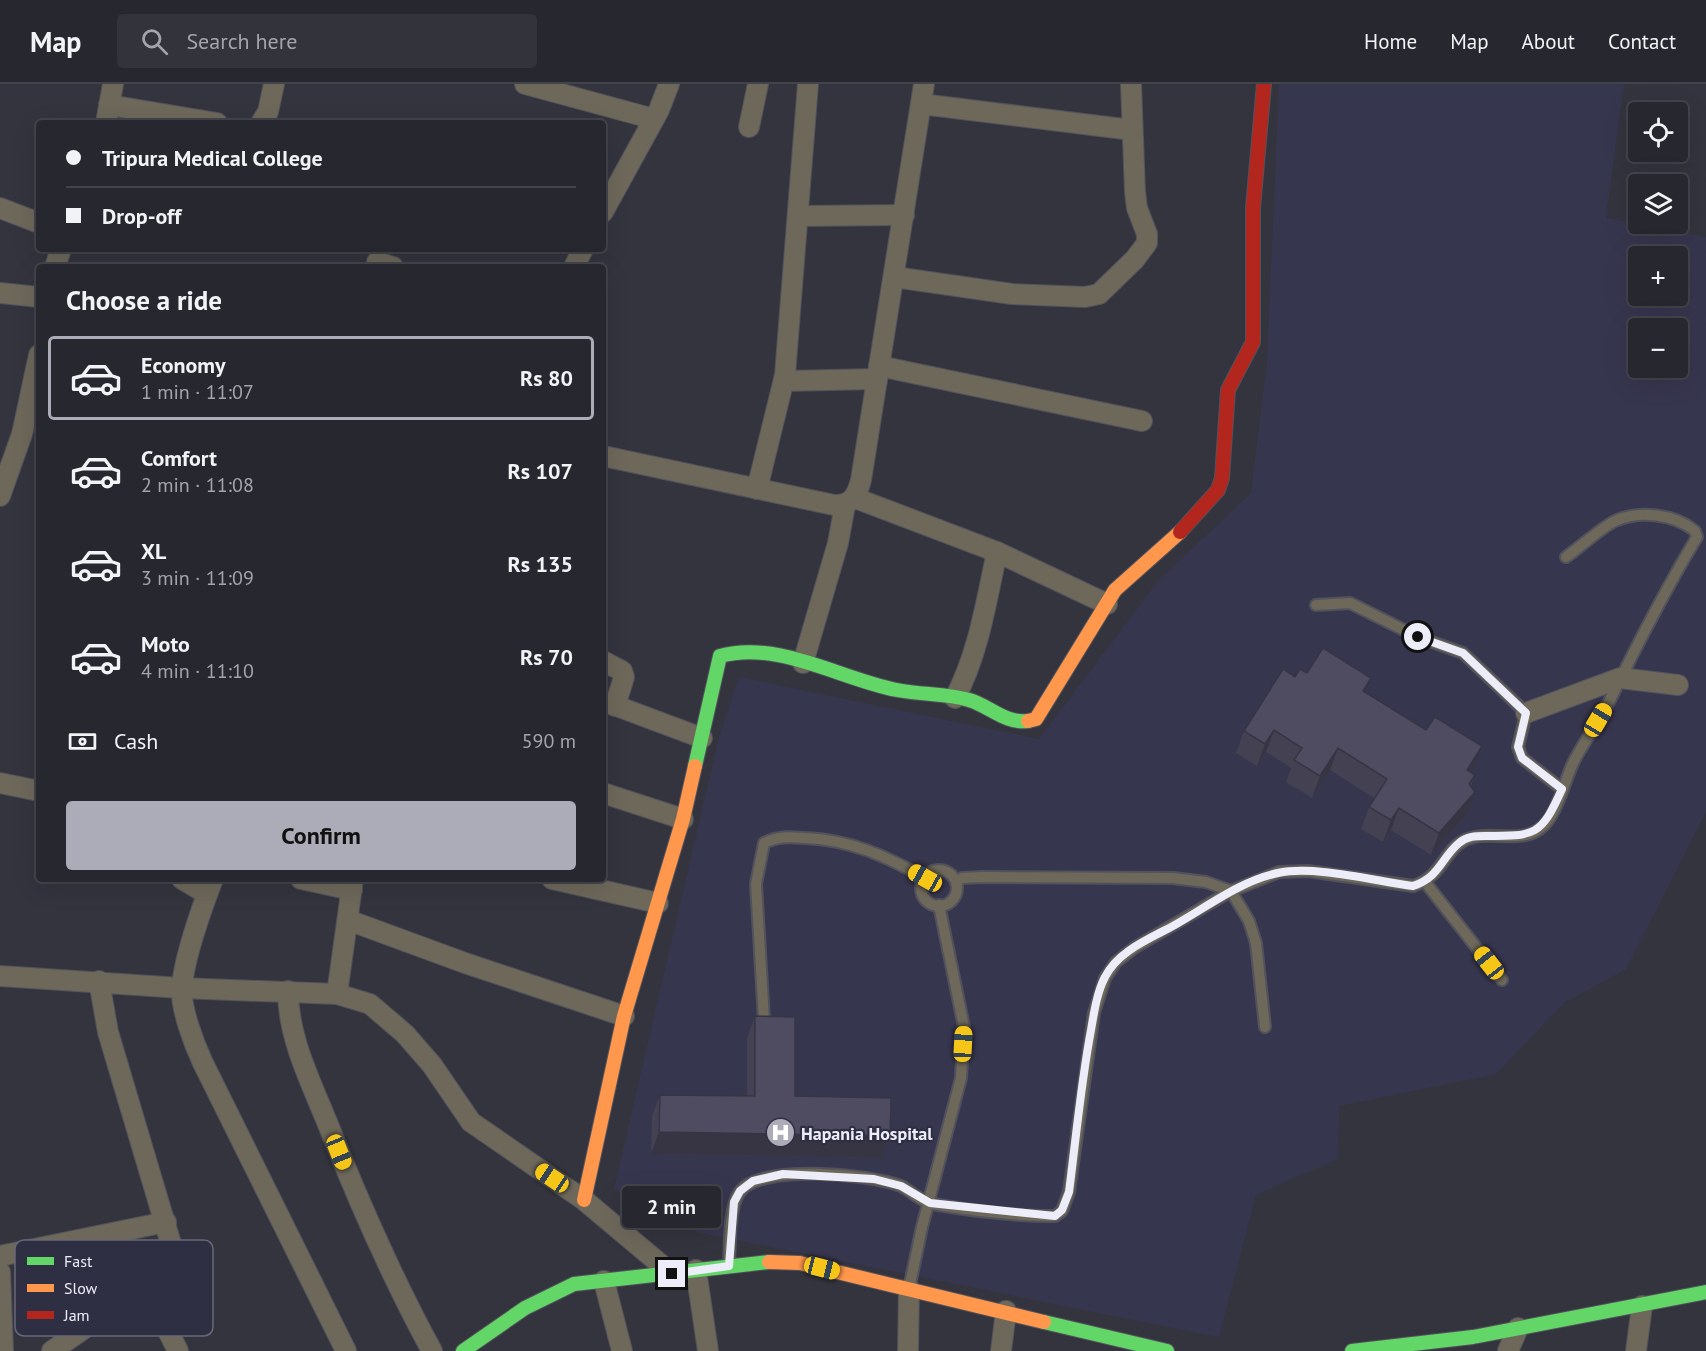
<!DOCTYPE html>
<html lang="en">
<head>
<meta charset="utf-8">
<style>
  :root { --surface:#27272f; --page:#33333b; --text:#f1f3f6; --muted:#a4a5aa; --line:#43444b; --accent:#acacb9 }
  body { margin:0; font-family:"PT Sans",sans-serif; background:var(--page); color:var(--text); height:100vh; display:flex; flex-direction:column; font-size:22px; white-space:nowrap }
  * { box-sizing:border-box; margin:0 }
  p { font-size:20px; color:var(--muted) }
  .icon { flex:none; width:33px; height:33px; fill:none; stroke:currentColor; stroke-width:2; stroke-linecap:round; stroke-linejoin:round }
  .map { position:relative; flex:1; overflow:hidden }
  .drawer { position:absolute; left:36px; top:180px; width:570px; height:618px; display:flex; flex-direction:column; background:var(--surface); border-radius:6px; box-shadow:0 6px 24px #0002,0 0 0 2px var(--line) }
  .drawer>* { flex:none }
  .banner { position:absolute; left:36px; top:36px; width:570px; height:132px; border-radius:6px; box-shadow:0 6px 24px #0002,0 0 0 2px var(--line); display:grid; align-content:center; height:132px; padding:0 30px; background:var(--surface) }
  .fabs { position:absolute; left:1628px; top:18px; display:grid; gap:12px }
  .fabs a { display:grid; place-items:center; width:60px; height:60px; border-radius:6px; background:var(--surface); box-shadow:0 6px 24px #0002,0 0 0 2px var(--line); font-size:30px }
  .end { position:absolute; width:27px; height:27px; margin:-14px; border:8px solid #ededfa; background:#111; box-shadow:0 0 0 3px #111 }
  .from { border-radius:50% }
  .bubble { position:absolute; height:42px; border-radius:6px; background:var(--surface); box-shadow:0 6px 24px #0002,0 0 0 2px var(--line); font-size:20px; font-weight:600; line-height:42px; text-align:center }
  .car { position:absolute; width:18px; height:36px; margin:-18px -9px; border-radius:8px; box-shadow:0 0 4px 2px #0007; background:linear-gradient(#f5c518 24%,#345 0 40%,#f5c518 0 76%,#345 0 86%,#f5c518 0) }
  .banner b { display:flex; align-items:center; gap:21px; height:57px; font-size:22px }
  .banner b+b { border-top:2px solid var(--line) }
  .banner i { width:15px; height:15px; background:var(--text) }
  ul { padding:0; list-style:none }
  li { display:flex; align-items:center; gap:18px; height:84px; margin:0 12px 9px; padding:0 18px; border:3px solid transparent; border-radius:6px }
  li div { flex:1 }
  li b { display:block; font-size:22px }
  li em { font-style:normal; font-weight:600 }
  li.active { border-color:var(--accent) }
  li>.icon { width:54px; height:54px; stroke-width:1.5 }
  h2 { padding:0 30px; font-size:27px; line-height:72px }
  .pay { display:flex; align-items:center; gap:15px; height:66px; padding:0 30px; font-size:22px }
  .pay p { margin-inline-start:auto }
  .cta { display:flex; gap:12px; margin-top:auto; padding:12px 30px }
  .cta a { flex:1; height:69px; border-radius:6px; background:var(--accent); color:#111; font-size:24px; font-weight:600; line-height:69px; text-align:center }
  header { display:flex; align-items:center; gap:36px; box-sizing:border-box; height:84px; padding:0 30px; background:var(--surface); border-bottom:2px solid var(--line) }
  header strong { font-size:28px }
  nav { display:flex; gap:33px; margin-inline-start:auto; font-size:21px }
  .search { width:420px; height:54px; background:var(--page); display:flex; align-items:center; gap:15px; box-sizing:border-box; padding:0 21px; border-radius:6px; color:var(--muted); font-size:22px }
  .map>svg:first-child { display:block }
  .built { fill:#37364f; fill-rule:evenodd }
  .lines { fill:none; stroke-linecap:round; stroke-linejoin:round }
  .lane-casing { stroke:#52525c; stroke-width:14 }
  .street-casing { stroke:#52525c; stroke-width:22 }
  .fast-casing { stroke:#52525c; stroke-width:16 }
  .slow-casing { stroke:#52525c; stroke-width:16 }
  .jam-casing { stroke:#52525c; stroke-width:16 }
  .lane { stroke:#6d685a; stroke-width:10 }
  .street { stroke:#6d685a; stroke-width:20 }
  .fast { stroke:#63d668; stroke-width:14 }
  .slow { stroke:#ff974d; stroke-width:14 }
  .jam { stroke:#b3261e; stroke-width:14 }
  .wall { fill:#444153 }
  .shaded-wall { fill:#373544 }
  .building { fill:#4f4c61; stroke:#373544; stroke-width:1.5 }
  .route { stroke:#ededfa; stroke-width:8 }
  .labels { text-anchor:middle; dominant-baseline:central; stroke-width:4.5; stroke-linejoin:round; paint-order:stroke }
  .poi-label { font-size:18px; font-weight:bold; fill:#ededfa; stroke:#2f2f43; text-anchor:start }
  .key { fill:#2f2f43; stroke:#68687a; stroke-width:1.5 }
  .key-label { font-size:16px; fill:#ededfa }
</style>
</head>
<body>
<header>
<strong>Map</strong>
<div class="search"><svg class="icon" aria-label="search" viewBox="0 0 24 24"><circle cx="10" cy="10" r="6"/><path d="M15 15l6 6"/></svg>Search here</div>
<nav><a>Home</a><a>Map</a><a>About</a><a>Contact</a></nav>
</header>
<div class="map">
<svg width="1706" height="1267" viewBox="0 0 1706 1267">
  <rect width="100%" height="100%" fill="#34343f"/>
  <path class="built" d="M1279,0H1624L1606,134L1706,153V728L1626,885L1564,919L1496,990L1339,1022L1338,1075L1256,1111L1219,1253L697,1148L614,1105L719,653L739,593L1039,655L1159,496L1251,409L1267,278ZM1638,172H1677V212H1638ZM1638,244H1677V284H1638Z"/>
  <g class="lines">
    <defs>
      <g id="lane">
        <path d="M1316,521L1350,519L1418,553L1463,569L1526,629L1518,663L1522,674L1562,705"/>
        <circle cx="939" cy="804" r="18"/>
        <path d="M1425,798L1502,896"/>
        <path d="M956,799L962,794L983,793L1173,794L1206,798L1231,807L1249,837L1256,859L1265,943"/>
        <path d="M764,936L756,800L764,759C778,752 790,753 805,754C851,756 886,772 925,794"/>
        <path d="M729,1181C730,1162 729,1124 739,1109C758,1079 871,1090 901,1102C911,1107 921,1118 933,1120C965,1126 1023,1133 1055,1132L1062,1127L1069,1108L1094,929L1105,894L1116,878L1134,864L1231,807L1279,788L1308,787L1413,802C1443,792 1443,768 1463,757C1486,744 1521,762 1542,743C1557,731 1565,695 1574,677C1585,656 1600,636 1611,614C1638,559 1665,506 1697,453L1695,447C1675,430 1639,426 1615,437C1602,443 1579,464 1566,473"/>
        <path d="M909,1205L922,1143L961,994L964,943L939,821"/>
      </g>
      <g id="street">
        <path d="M525,0L654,35"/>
        <path d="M921,20L1132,46"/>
        <path d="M109,21L217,39"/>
        <path d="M106,39L113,0"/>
        <path d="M261,39L268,28L274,0"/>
        <path d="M749,43L758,0"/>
        <path d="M0,124L39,139"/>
        <path d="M603,128L659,26L669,0"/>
        <path d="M799,132L904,131"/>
        <path d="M377,178L393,183"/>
        <path d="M55,183L61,165"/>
        <path d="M574,183L583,165"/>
        <path d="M894,193L1012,210L1085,213L1099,210L1135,175L1147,159V150L1137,124L1135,108L1131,0"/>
        <path d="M0,209L39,213"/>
        <path d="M879,282L1142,337"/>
        <path d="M784,297L877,295"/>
        <path d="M603,372L834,421C851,422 857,412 861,396L924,0"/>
        <path d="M757,405L785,291L808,0"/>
        <path d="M0,412L22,350L39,271"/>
        <path d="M855,414L997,468L1107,520"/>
        <path d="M603,577L622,587L624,593L615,622"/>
        <path d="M803,579L838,459L845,421"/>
        <path d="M955,614C979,568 986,518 997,468"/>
        <path d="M603,617L702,654"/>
        <path d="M1526,629L1620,594L1678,601"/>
        <path d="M0,699L39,707"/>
        <path d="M603,709L683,735"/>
        <path d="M182,795L207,810"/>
        <path d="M213,795C202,823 184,874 182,903C180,923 194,960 203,979L346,1267"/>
        <path d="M301,795L352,806"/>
        <path d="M552,795L658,819"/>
        <path d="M348,836L465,879L624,932"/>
        <path d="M0,892L181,904L337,910L370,920L405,950L432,981L471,1038L584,1116L672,1190"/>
        <path d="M288,907C288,953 310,996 327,1038C358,1116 392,1194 432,1267"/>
        <path d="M337,910L353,795"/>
        <path d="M0,1172L166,1138"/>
        <path d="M696,1186L708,1267"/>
        <path d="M0,1188L3,1267"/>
        <path d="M604,1197L622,1267"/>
        <path d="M144,1199L178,1267"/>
        <path d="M52,1267L119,1220L171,1176L174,1170L108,948L99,897"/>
        <path d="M908,1267L909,1205"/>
        <path d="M1001,1267L1006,1227"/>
        <path d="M1508,1267L1518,1244"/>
        <path d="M1636,1267L1642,1222"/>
      </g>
      <g id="fast">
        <path d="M695,682L720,572C779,556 840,595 897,606C921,611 946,609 969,616C990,622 1005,640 1028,637"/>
        <path d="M1044,1238L1167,1267"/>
        <path d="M463,1267L525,1224L574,1200L769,1178"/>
        <path d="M1352,1267L1473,1253L1706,1208"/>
      </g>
      <g id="slow">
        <path d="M1028,637L1036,635L1115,506L1180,448"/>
        <path d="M584,1116L624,932L683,735L695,682"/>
        <path d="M769,1178L800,1179L1044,1238"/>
      </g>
      <path id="jam" d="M1180,448L1218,406L1222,394L1228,306L1253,258V124L1264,0"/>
    </defs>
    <use href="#lane" class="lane-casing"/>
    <use href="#street" class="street-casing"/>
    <use href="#fast" class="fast-casing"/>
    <use href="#slow" class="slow-casing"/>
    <use href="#jam" class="jam-casing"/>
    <use href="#lane" class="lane"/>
    <use href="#street" class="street"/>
    <use href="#fast" class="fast"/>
    <use href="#slow" class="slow"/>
    <use href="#jam" class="jam"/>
  </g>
  <g class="wall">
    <path d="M1307,589L1365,608L1474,684L1471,688L1475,691L1471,702L1475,708L1467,730L1431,771L1391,746L1383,758L1361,745L1369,723L1374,714L1330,686L1312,714L1286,698L1291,684L1266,668L1257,682L1236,669L1244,647L1295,593Z"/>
    <path d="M755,932L795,1012L890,1052L882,1074L651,1070L652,1032L660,1011L747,1012V954Z"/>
  </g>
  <g class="shaded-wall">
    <path d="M1371,594L1363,616V607Z"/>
    <path d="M1274,646L1266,668L1257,682L1265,660Z"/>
    <path d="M1482,662L1474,684L1459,708L1467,686Z"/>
    <path d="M1338,664L1330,686L1312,714L1320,692Z"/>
    <path d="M1475,708L1467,730L1431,771L1439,749Z"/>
    <path d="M1399,724L1391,746L1383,758L1391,736Z"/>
    <path d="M659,1048L890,1052L882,1074L651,1070Z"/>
  </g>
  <g class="building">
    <path d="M1323,564L1371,594L1363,607L1426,646L1435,633L1482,662L1467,686L1475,691L1469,700L1475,708L1439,749L1399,724L1391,736L1369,723L1387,695L1338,664L1320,692L1294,676L1302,664L1274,646L1265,660L1244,647L1283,585L1295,593L1300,585L1307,589Z"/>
    <path d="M755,932L795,933V1012L891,1014L890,1052L659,1048L660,1011L755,1012Z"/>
  </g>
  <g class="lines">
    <path class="route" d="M672,1190L729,1182L734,1118L740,1107L753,1097L783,1090L874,1095L901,1102L930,1119L1055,1132L1062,1126L1069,1108C1076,1054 1081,999 1091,946C1094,929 1097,908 1105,893C1118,867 1149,855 1173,842C1207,823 1240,797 1278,789C1314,781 1375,797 1413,802C1440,793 1441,774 1459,759C1467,752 1476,752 1485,752C1536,752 1541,752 1562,705L1522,674L1518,663L1526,629L1463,569L1418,553"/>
  </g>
  <defs>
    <symbol id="hospital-disc" viewBox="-11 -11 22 22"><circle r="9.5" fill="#acacb9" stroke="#2f2f43"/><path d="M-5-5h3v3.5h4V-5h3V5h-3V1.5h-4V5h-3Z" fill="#fff"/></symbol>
  </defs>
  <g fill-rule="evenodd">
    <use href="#hospital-disc" x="764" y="1032" width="33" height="33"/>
  </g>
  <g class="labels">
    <g class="poi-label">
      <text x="801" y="1049">Hapania Hospital</text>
    </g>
  </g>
  <rect x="15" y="1156" width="198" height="96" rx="9" class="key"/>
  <rect x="27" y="1173" width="27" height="8" fill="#63d668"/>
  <rect x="27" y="1200" width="27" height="8" fill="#ff974d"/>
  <rect x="27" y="1227" width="27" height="8" fill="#b3261e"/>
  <g class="key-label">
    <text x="64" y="1183">Fast</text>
    <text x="64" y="1210">Slow</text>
    <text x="64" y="1237">Jam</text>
  </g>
</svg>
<div class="fabs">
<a><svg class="icon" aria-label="locate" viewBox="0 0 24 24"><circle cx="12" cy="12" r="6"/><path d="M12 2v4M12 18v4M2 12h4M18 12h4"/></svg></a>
<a><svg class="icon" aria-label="layers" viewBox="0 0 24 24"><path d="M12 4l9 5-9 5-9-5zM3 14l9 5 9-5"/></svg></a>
<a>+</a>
<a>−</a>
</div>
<i class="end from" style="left:1418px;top:553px"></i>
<i class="end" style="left:672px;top:1190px"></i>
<div class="bubble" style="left:622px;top:1102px;width:99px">2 min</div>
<i class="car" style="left:1598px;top:636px;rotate:31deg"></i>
<i class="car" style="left:925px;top:794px;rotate:299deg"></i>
<i class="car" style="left:1489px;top:879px;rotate:322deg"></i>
<i class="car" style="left:963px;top:960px;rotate:3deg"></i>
<i class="car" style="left:339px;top:1068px;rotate:158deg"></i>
<i class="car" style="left:552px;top:1094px;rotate:304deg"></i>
<i class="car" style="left:822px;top:1184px;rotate:104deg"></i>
<div class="banner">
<b><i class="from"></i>Tripura Medical College</b>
<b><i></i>Drop-off</b>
</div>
<section class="drawer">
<h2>Choose a ride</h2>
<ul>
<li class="active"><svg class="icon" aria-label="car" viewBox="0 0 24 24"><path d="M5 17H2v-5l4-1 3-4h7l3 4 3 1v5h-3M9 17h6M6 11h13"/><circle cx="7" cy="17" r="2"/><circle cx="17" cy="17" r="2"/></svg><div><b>Economy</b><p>1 min · 11:07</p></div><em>Rs 80</em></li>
<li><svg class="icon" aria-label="car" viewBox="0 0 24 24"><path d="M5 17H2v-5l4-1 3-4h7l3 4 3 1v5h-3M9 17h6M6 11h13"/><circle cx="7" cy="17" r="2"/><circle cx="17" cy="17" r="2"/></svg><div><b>Comfort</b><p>2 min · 11:08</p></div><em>Rs 107</em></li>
<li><svg class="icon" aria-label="car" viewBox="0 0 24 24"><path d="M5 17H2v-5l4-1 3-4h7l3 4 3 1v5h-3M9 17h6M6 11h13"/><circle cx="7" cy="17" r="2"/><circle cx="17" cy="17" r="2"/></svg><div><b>XL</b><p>3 min · 11:09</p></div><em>Rs 135</em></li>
<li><svg class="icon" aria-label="car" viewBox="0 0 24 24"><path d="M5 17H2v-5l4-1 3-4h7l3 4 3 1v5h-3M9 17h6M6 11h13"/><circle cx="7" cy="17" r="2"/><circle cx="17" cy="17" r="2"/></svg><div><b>Moto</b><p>4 min · 11:10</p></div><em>Rs 70</em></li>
</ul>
<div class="pay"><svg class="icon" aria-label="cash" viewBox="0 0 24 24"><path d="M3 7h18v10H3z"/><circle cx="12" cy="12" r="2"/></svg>Cash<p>590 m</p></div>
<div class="cta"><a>Confirm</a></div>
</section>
</div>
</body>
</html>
